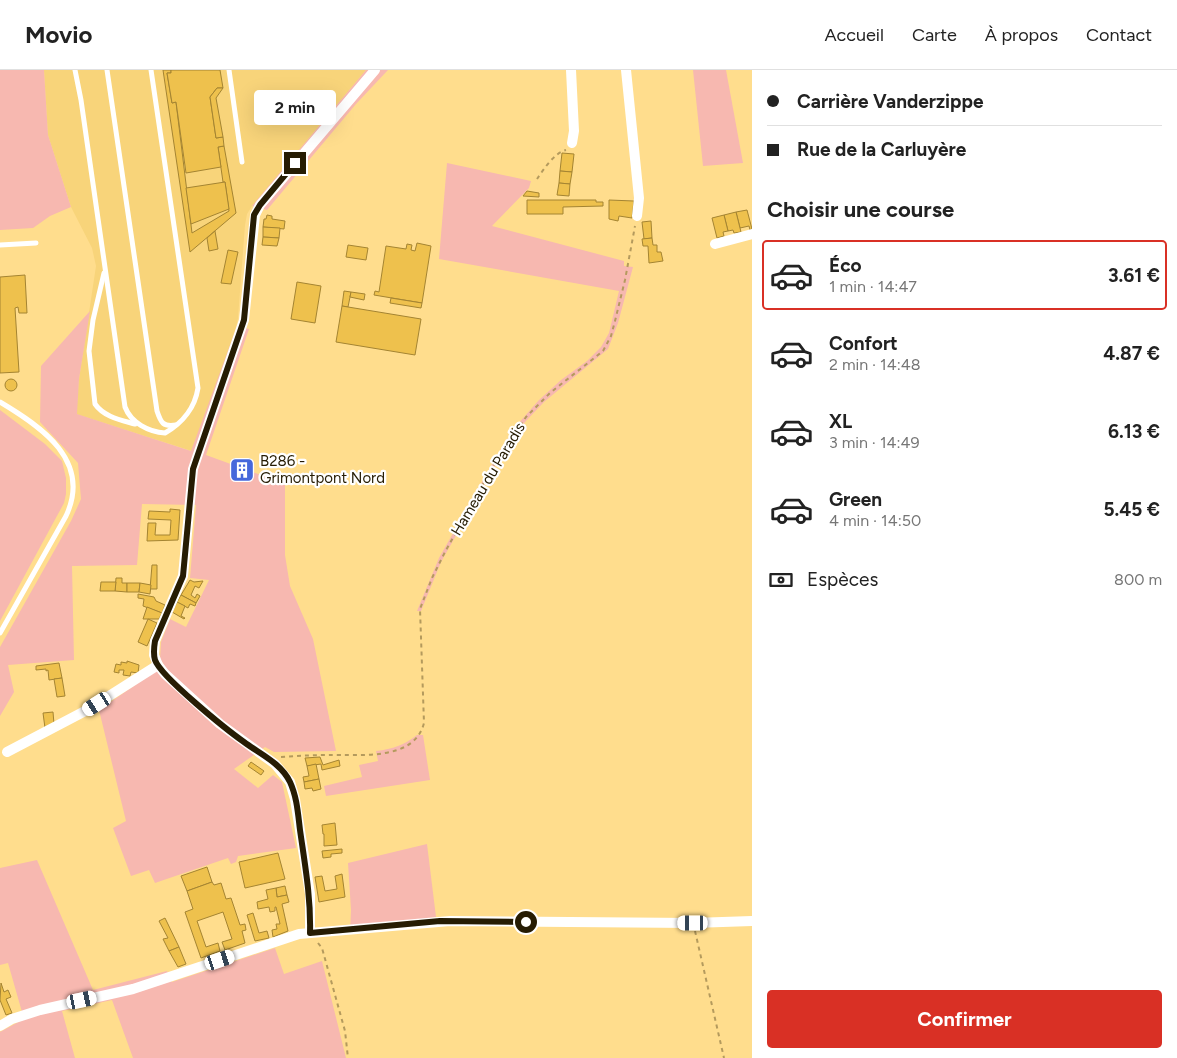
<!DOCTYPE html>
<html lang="fr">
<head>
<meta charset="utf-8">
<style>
  :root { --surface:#fff; --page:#f6f6f6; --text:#222; --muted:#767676; --line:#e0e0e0; --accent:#d93025 }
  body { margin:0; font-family:Figtree,sans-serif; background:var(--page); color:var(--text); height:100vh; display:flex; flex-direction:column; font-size:19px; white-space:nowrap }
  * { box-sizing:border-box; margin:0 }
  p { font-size:16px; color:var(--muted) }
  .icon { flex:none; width:28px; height:28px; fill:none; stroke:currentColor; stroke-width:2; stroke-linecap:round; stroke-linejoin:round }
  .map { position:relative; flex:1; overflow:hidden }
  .panel { display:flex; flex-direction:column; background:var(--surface); width:425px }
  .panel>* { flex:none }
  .banner { display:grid; align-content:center; height:110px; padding:0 15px; background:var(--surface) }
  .end { position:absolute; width:22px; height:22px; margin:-11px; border:6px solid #261c03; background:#fff; box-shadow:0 0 0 2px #fff }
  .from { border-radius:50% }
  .bubble { position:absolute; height:35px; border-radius:5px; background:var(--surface); box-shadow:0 5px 20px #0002; font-size:16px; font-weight:700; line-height:35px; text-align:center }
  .car { position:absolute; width:15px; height:30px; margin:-15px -8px; border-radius:6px; box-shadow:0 0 4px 1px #0007; background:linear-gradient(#fff 24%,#345 0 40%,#fff 0 76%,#345 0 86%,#fff 0) }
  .banner b { display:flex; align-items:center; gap:18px; height:48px; font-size:19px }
  .banner b+b { border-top:1px solid var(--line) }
  .banner i { width:12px; height:12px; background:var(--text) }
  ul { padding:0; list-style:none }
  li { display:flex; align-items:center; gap:15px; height:70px; margin:0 10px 8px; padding:0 5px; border:2px solid transparent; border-radius:5px }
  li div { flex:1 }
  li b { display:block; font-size:19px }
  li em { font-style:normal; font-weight:700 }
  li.on { border-color:var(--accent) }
  li>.icon { width:45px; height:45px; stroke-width:1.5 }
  h2 { padding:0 15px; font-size:22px; line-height:60px }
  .pay { display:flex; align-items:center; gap:12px; height:55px; padding:0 15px; font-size:19px }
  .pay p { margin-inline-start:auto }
  .button { display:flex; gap:10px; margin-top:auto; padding:10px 15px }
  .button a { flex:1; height:58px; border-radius:5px; background:var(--accent); color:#fff; font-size:20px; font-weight:700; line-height:58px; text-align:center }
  header { display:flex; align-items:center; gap:30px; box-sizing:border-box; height:70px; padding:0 25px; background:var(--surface); border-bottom:1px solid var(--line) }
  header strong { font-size:24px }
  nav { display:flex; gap:28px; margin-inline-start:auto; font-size:18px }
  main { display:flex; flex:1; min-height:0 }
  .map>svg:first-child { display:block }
  .built { fill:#f8d47a }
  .green { fill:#f7b8b0 }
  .building { fill:#eec14d; stroke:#a48432 }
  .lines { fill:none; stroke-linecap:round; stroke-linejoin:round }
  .path { stroke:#b49a5d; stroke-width:2; stroke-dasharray:4 4; stroke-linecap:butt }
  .service { stroke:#fff; stroke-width:5 }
  .minor { stroke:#fff; stroke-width:10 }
  .route { stroke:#261c03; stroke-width:6 }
  .labels { text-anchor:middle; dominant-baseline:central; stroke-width:4.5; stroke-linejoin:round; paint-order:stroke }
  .poi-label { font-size:15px; fill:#261c03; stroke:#fff; text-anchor:start }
  .street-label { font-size:15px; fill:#261c03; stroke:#fff }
</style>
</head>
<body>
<header>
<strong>Movio</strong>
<nav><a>Accueil</a><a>Carte</a><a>À propos</a><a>Contact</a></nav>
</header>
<main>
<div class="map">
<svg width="752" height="988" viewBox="0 0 752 988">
  <rect width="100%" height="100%" fill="#ffdd8d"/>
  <path class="built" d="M44,0H366L252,136L247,144L245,155L238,248L234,267L192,381L76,344L79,309L96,196L92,178L71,137L48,65Z"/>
  <g class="green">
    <path d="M0,0H44L48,65L71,137L50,146L33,158L0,160Z"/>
    <path d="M366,0H388L356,34L267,140L252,136Z"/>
    <path d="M693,0H726L743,93L703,96Z"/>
    <path d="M447,93L531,111L529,118L492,156L624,191V196L633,197L618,253L608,279L544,332L525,352L501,386L441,492L421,541H417L439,488L499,382L517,355L539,330L561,310L587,291L601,277L609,263L619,221L439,189Z"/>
    <path d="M90,241L79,309L77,344L191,381L237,256L249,259L206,385L285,414V485L290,516L313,569L336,681L274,682L265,677L234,699L258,718L273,705L282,712L296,778L238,786L236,792L231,794L228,788L155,813L149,800L131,806L113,758L126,751L99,640L164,595L160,589L161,572L170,549L186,557L209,510L190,508L196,435L142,434L137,495L72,496L74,590L8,595L14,622L0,646V577L71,451L81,429L78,393L40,352L41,296Z"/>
    <path d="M0,340L45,374L62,391L66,408V424L64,433L0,551Z"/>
    <path d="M417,665H423L430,710L326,726L324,716L362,707L359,695L378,691L376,681C393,679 404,675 417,665Z"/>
    <path d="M427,774L436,847L350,863L351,840L348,793Z"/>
    <path d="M37,790L93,920L167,901L172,912L275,878L284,904L322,891L346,988H133L112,930L62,941L75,988H0V962L24,949L8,893L0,895V798Z"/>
  </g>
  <g class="building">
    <path d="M163,0H171V3H167L172,33L176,32L192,163L229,141L225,112H223L218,77L224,76L236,143L190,182Z"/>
    <path d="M171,0H220L223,18H217L210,27L216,68L223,67L224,76L218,77L221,97L186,103L176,32L172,33L167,3H171Z"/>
    <path d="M217,18H223L216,28L223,67L216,68L210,27Z"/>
    <path d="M562,83L574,84L572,102L560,101Z"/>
    <path d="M560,101L572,102L570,114L559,113Z"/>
    <path d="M225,112L229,139L191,154L186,118Z"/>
    <path d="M559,113L570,114L569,126L557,125Z"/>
    <path d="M527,121L539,123V127L523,126Z"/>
    <path d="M527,130H596V132H603V136L563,137V144H527Z"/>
    <path d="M609,130L634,131L632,148L619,146L618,151L609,149Z"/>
    <path d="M747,140L752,159L750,160L749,156L740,158L736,142Z"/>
    <path d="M736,142L741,162L734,163L733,160L728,161L724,145Z"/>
    <path d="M267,145L272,146V149L285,151L284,159L263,157L264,149H266Z"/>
    <path d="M724,145L728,161L723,162L724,166L717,168L712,148Z"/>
    <path d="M651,151L652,168L644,169L642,152Z"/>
    <path d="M263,157L280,158L279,168L263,167Z"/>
    <path d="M215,161L218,179L209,181L207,168Z"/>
    <path d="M263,167L279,168L277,176L262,175Z"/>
    <path d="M652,168L653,175H657V182H661L663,191L649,193L648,176H643L642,169Z"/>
    <path d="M417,173L431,176L422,233L374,225L375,221L379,222L386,176L406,179L407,174L412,175L411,180L415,181Z"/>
    <path d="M348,175L368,178L366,190L346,187Z"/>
    <path d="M228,180L238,182L231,214L221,213Z"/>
    <path d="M25,205L27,243H19L18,237L15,238L19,302L0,303V207Z"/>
    <path d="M297,212L321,216L315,253L291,249Z"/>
    <path d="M344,221L351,222L348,237L342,236Z"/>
    <path d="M351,222L365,224L364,230L350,227Z"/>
    <path d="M391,228L422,233L421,238L390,233Z"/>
    <path d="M342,236L421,249L415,285L336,272Z"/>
    <circle cx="11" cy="315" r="6"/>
    <path d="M238,393H244L247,399L241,408L234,396Z"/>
    <path d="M170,439L180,440L178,470L147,471L148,453H156L155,465H170L171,450L148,449L149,441L170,442Z"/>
    <path d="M152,495H157V519H150Z"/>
    <path d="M116,508H122V513H127V522L115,521Z"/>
    <path d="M190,510L194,512L203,511L199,518L195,516L191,525L195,528L197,524L200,526L196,533L181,525Z"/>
    <path d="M101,512H116L115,521H100Z"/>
    <path d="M127,513H140L139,522H127Z"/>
    <path d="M140,513L151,515L150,524L139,522Z"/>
    <path d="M138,524L154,527L156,531L165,535L162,543L143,536L144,529L138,528Z"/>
    <path d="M181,525L196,533L195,536L190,534L188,538L177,532Z"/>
    <path d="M177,532L185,536L181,546L185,548L184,549L172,542Z"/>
    <path d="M147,537L162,543L159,549H143Z"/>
    <path d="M148,549L157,553L147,576L138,572Z"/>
    <path d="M127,591L139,595L138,603L131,602L130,606L123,605L124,600H119V603L114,602L116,594L121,595V592L127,593Z"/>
    <path d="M59,593L62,608L49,610L48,600L46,601V599L36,600V596Z"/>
    <path d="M62,608L65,626L57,627L54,609Z"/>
    <path d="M53,642L54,654L45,658L43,643Z"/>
    <path d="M320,687L323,695L339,690L340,696L322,700L321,694L307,696L305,688Z"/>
    <path d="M251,692L264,701L261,705L248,696Z"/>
    <path d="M316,694L319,709L304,712L303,707L309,706L307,696Z"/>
    <path d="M319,709L321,719L313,721L312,718L305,719L304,712Z"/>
    <path d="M335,753L337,775L324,776V764H323L322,755Z"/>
    <path d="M342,779V783L331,784V787L323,788L322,781Z"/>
    <path d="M278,783L285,809L245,818L239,792Z"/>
    <path d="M207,797L212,812L187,821L181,806Z"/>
    <path d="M342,804L345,827L319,832L315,807L322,806L325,821L337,819L335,806Z"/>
    <path d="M212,812L214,815L221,813L226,829L231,828L240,855L245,854L246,860L242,861L245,873L225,880L222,872L232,869L223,842L197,851L206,877L218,873L220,881L201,888L185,842L193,839L187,821Z"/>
    <path d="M285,816L287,825L277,827L276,818Z"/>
    <path d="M276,818L277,827L287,825L289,832L282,834L288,861L273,867L272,860L277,859L276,854H280L276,837H275V841L270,842L269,837L258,839L257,832L268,829L266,820Z"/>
    <path d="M253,843L259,863L267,861L269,868L255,871L247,845Z"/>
    <path d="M165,848L179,877L169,881L163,869L168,868L159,851Z"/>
    <path d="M179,877L186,894L178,897L169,881Z"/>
    <path d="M1,913L4,922L8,920L11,927L6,929L12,943L6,945L0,930Z"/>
  </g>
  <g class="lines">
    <g class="path">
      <path d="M537,109C544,99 554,83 566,80"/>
      <path d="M281,687C297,686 312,685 328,685C359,684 414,692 424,653L420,539L432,508L445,482L496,391L526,347L550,323L603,281L611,266L615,251L625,210L635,156"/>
      <path d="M695,861L724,988"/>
      <path d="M318,873L322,878L345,961L348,988"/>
    </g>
    <g class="service">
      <path d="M75,0L81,30L125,337C131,353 149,362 165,363C183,353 195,337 198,318L151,0"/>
      <path d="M107,0L157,341C161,353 163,357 176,355"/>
      <path d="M229,0L242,92"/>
      <path d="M0,175L36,173"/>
      <path d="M104,203L93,250L89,281L95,334C104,347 121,350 135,354"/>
      <path d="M0,332C42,357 92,391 66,446L0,563"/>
    </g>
    <g class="minor">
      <path d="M571,0L574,61L572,73"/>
      <path d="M626,0L639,128L637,146"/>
      <path d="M715,174L752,164"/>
      <path d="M7,682L87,640L158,595"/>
      <path d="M310,863V824L295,729L290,712L275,694L220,654L165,604L158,595L154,585L155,571L183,506L193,399L244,250L255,145L260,135L375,0"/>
      <path d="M0,956L12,949L40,940L133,919L299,864L450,851L693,853L752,851"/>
    </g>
  </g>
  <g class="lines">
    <path class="route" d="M295,93L260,135L254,145L244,250L193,399L183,506L155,571C154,577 153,583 155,590C161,607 227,660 244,672C260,684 281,693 290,712C297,727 298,744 300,760C305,795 311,828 310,863L440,851L526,852"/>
  </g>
  <defs>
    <symbol id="building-square" viewBox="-11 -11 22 22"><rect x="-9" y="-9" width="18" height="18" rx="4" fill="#4668db" stroke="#fff"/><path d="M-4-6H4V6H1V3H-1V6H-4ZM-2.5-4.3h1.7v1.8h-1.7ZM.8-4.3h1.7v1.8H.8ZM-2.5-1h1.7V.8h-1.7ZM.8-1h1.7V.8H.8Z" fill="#fff"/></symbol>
  </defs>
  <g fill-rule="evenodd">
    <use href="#building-square" x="228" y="386" width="28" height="28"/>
  </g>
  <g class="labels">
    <g class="poi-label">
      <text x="260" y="391">B286 -<tspan x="260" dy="17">Grimontpont Nord</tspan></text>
    </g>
    <g class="street-label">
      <text transform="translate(488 409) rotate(-59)">Hameau du Paradis</text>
    </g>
  </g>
</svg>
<i class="end from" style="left:526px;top:852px"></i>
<i class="end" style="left:295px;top:93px"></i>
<div class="bubble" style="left:254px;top:20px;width:82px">2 min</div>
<i class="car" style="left:97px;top:634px;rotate:238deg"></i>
<i class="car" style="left:693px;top:853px;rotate:270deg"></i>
<i class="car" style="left:220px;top:890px;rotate:72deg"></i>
<i class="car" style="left:82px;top:930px;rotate:78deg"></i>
</div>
<section class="panel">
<div class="banner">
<b><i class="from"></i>Carrière Vanderzippe</b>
<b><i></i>Rue de la Carluyère</b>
</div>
<h2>Choisir une course</h2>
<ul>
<li class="on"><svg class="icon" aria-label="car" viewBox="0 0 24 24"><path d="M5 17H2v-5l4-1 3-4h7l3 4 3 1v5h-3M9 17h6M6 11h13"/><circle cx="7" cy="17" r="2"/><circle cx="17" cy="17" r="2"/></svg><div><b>Éco</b><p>1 min · 14:47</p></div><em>3.61 €</em></li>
<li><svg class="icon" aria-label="car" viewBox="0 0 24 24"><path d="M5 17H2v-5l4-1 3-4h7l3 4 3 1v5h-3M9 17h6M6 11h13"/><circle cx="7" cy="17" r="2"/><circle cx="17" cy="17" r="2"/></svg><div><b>Confort</b><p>2 min · 14:48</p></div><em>4.87 €</em></li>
<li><svg class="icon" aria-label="car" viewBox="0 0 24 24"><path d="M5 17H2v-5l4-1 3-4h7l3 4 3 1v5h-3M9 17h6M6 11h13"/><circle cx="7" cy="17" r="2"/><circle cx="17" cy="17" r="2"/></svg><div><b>XL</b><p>3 min · 14:49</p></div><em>6.13 €</em></li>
<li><svg class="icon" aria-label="car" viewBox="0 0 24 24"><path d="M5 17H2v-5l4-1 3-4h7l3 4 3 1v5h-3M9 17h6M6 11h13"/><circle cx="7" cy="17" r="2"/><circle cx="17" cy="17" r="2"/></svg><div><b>Green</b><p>4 min · 14:50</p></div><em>5.45 €</em></li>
</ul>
<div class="pay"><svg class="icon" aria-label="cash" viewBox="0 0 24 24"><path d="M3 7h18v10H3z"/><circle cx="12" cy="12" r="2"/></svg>Espèces<p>800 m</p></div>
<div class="button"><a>Confirmer</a></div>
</section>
</main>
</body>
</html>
